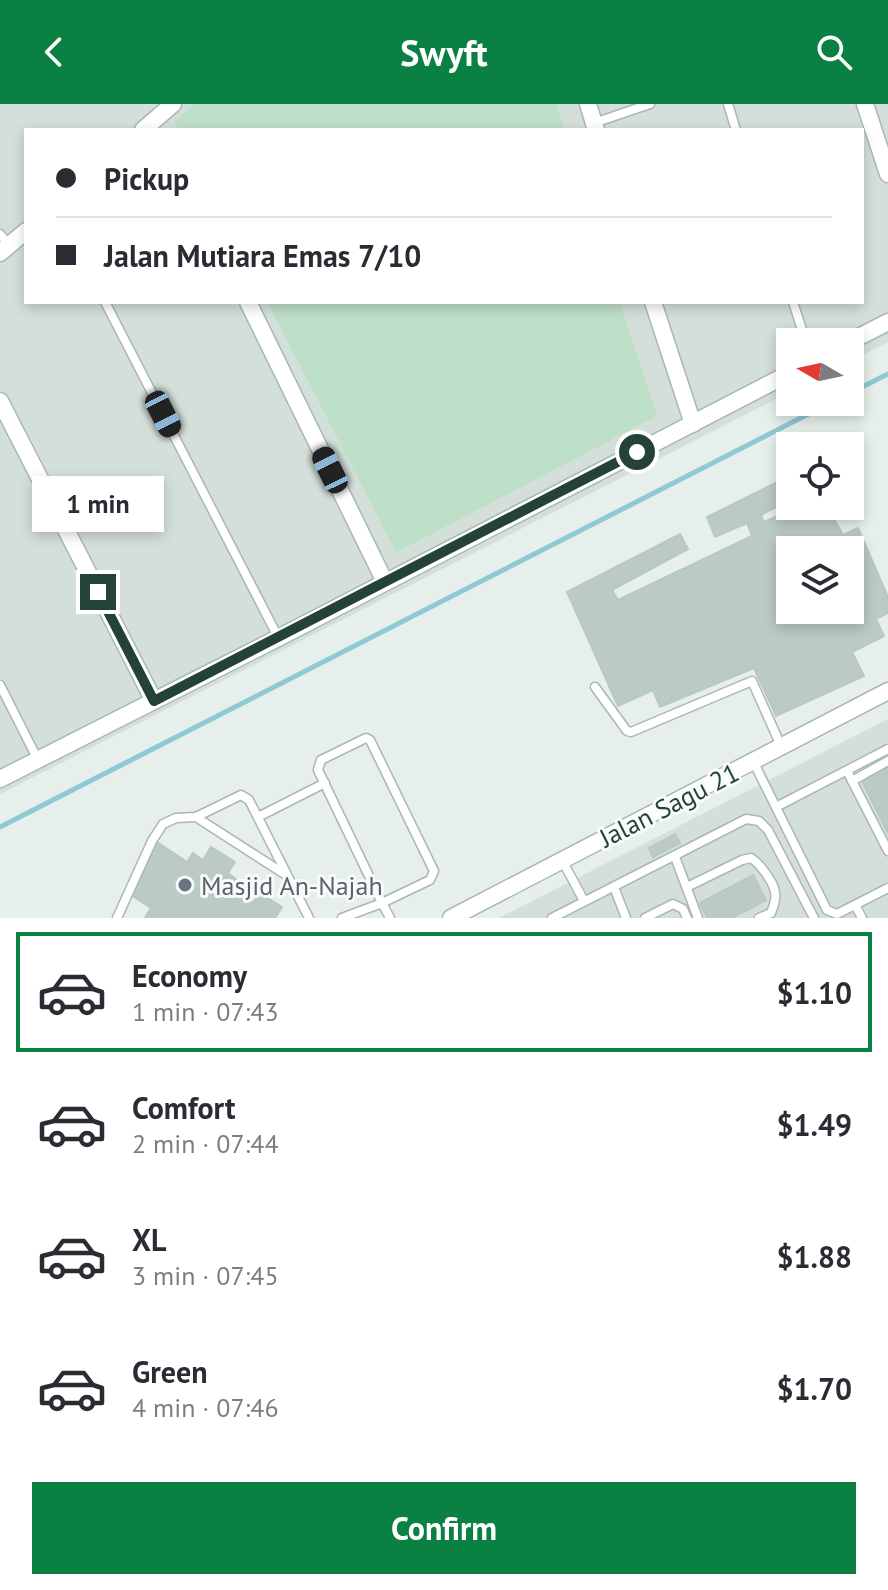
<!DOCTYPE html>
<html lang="en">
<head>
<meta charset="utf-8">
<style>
  :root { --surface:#fff; --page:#f2f2f3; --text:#2b2b33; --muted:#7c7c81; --line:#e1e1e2; --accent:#0b8043 }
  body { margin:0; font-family:"PT Sans",sans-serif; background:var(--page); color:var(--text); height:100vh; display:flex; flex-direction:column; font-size:30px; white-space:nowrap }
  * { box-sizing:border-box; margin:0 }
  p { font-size:26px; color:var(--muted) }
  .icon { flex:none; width:44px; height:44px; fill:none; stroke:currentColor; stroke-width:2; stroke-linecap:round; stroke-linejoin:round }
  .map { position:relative; height:814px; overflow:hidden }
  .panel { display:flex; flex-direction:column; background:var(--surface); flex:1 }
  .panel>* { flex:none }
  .hud { position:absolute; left:24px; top:24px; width:840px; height:176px; border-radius:0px; box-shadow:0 4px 12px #0003; display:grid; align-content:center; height:176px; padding:0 32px; background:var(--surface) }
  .needle { width:52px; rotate:279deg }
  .tools { position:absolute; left:776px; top:224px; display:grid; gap:16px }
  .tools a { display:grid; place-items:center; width:88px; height:88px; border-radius:0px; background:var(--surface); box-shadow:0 4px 12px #0003; font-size:40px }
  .end { position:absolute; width:36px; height:36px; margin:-18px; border:10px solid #24423a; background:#fff; box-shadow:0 0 0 4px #fff }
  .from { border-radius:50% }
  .bubble { position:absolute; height:56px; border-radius:0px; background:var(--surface); box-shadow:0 4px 12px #0003; font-size:26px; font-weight:600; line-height:56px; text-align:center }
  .car { position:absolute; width:24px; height:48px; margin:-24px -12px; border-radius:10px; box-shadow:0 0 6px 2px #0007; background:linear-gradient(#222 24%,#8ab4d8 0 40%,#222 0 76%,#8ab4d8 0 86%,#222 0) }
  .hud b { display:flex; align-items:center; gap:28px; height:76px; font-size:30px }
  .hud b+b { border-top:2px solid var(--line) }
  .hud i { width:20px; height:20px; background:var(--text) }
  ul { padding:14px 0 0; list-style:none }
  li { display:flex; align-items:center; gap:24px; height:120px; margin:0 16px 12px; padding:0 16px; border:4px solid transparent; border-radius:0px }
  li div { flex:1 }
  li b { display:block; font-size:30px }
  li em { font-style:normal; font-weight:600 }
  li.on { border-color:var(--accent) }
  li>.icon { width:72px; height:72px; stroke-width:1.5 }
  .primary-button { display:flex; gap:16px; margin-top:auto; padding:16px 32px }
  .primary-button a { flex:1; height:92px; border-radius:0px; background:var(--accent); color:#fff; font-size:32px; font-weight:600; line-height:92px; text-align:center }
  header { display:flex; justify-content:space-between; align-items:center; height:104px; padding:0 32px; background:var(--accent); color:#fff; font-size:36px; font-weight:600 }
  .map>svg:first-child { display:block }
  .built { fill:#d4dfda }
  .green { fill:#bfe0c8 }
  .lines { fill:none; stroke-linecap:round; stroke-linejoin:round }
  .stream { stroke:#8ec9d4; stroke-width:5 }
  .building { fill:#bbcac4; stroke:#b8c9c2; stroke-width:2; fill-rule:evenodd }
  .lane-casing { stroke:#a8b8b2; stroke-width:11 }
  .street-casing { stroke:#a8b8b2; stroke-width:19 }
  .lane { stroke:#fff; stroke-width:8 }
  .street { stroke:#fff; stroke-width:16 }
  .route { stroke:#24423a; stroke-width:10 }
  .worship-dot { fill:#6b7280; stroke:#f7fbf9; stroke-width:3 }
  .labels { text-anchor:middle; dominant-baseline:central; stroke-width:6; stroke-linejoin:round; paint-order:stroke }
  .street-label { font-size:26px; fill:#24423a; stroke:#f7fbf9 }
  .worship-label { font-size:26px; fill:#5b616d; stroke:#f7fbf9; text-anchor:start }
</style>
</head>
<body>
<header><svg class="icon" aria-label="back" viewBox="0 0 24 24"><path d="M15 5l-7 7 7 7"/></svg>Swyft<svg class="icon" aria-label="search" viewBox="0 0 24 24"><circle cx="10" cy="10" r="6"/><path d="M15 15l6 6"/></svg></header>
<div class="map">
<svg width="888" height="814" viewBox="0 0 888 814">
  <rect width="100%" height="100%" fill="#e6efeb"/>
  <g class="built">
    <path d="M0,0H194L175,18L179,26H26V198H267L396,449L656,312L620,198H862V26H565L557,0H888V238L850,257V238H790V288L0,690Z"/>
    <path d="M888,615V814H499Z"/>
  </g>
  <g class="green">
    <path d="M194,0H557L565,26H179L174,18Z"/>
    <path d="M267,198H620L657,312L396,449Z"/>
  </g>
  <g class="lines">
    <g class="stream">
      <path d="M850,289L888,270"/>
      <path d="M0,723L832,298"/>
    </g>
  </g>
  <g class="building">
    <path d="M781,376L790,396L761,411L764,418L800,402H827L843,431L858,424L888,493V509L876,515L884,532L852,548L864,572L776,612L754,564L660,603L653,586L618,602L567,488L680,430L688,445L612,486L618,496L752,432L747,419L715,433L707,413ZM790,446H850V506H790Z"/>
    <path d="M888,661V729L861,675Z"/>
    <path d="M675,730L680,739L653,753L649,744Z"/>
    <path d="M157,738L187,758L193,749L203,756L211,743L235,758L228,769L237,776L231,786L253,799L259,789L282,803L275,814H145L151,804L130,790L144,768L140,765Z"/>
    <path d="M753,771L766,796L732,814H707L700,799Z"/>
  </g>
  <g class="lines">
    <defs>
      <g id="lane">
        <path d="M728,0L736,26"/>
        <path d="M594,19L650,0"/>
        <path d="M0,130L9,141"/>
        <path d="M105,198L278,533"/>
        <path d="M793,198L806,238"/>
        <path d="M0,581L38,656"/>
        <path d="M595,583L627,627L631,628L752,577L781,642"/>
        <path d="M753,657L827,806L837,810L888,784"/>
        <path d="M847,667L888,747"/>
        <path d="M852,677L888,657"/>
        <path d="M776,703L888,645"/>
        <path d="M196,713L286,771"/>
        <path d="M258,713L325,679"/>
        <path d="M675,753L698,814"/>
        <path d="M562,756L584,797"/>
        <path d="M614,783L626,814"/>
        <path d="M687,783L742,756L751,754C760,760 773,777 775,788C777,795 773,803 771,809L759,814"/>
        <path d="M855,801L862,814"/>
        <path d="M117,814L152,737L163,720L176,714L196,713L241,691L249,696L309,814"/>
        <path d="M342,814L382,799L430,776L434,767L370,636L366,634L321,656L318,666L382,799L390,814"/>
        <path d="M552,814L746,715L759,717L768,726L814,814"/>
        <path d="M645,814L673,800L683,805L687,814"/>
      </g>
      <g id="street">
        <path d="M588,0L596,26"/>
        <path d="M865,0L888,70"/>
        <path d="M143,26L173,0"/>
        <path d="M0,149L26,127"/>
        <path d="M248,198L385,478"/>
        <path d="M653,198L693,320"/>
        <path d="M849,238L888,218"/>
        <path d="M0,297L154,597"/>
        <path d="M0,675L278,534L790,269"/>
        <path d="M451,814L888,587"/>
      </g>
    </defs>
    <use href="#lane" class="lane-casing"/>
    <use href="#street" class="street-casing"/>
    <use href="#lane" class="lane"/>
    <use href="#street" class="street"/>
  </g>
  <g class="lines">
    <path class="route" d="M98,488L154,597L637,348"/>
  </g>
  <circle class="worship-dot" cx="185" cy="781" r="8"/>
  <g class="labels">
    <g class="street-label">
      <text transform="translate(669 701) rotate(-27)">Jalan Sagu 21</text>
    </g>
    <g class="worship-label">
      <text x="201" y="781">Masjid An-Najah</text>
    </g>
  </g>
</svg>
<div class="tools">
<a><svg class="needle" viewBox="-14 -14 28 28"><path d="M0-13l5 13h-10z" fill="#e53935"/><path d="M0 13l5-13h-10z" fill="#7c7c81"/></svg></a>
<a><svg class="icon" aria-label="locate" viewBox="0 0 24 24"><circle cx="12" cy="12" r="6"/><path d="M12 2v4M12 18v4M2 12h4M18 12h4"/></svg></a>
<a><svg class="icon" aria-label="layers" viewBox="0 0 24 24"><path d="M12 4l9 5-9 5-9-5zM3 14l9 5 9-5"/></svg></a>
</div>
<i class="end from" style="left:637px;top:348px"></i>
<i class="end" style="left:98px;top:488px"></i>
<div class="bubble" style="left:32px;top:372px;width:132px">1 min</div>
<i class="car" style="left:163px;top:310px;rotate:153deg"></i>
<i class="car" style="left:330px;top:366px;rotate:334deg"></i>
<div class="hud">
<b><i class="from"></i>Pickup</b>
<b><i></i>Jalan Mutiara Emas 7/10</b>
</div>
</div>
<section class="panel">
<ul>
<li class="on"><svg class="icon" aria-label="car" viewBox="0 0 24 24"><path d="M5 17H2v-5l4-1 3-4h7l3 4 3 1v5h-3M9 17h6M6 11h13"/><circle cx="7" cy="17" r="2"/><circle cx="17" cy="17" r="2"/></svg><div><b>Economy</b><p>1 min · 07:43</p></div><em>$1.10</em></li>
<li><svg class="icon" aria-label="car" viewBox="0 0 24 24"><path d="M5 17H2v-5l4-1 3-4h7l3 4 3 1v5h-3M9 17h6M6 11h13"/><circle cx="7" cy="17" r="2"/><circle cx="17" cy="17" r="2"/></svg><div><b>Comfort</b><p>2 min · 07:44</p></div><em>$1.49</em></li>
<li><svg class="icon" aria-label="car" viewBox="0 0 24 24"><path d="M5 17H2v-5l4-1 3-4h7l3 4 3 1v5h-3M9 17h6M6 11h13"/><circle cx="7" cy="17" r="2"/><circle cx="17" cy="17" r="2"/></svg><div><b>XL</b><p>3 min · 07:45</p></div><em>$1.88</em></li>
<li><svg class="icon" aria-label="car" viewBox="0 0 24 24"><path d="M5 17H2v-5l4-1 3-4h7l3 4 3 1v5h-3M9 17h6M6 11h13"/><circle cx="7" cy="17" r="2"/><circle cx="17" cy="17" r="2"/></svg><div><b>Green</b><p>4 min · 07:46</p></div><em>$1.70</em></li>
</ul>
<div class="primary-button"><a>Confirm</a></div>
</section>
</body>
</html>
